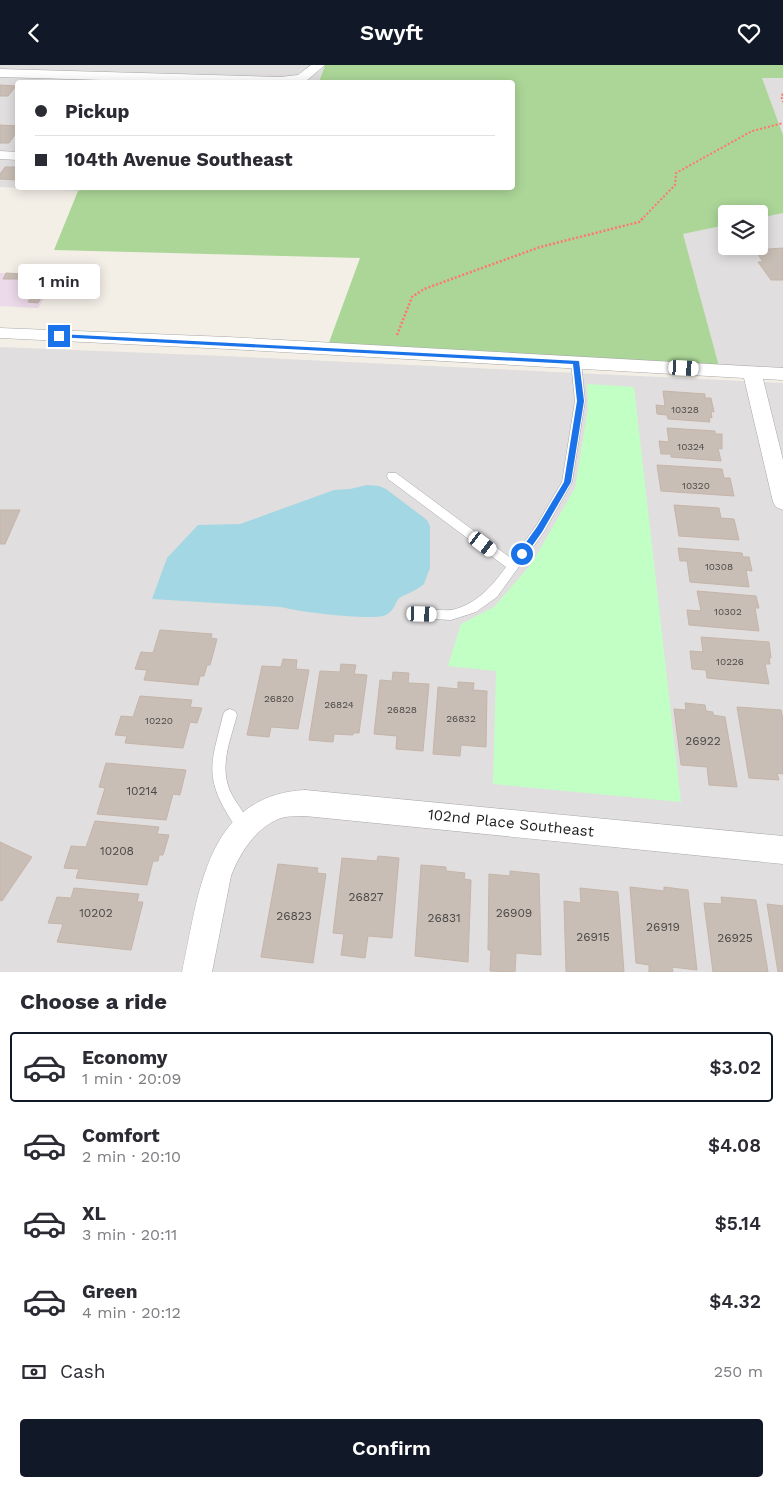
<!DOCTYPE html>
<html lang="en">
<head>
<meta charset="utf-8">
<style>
  :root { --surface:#fff; --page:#f7f7f7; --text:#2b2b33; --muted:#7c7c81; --line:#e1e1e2; --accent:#111827 }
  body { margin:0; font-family:"Work Sans",sans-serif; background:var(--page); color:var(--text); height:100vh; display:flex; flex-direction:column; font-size:19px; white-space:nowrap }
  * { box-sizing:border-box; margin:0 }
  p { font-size:16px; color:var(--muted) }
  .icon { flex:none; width:28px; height:28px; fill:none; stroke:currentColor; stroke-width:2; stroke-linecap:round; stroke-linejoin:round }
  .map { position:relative; height:907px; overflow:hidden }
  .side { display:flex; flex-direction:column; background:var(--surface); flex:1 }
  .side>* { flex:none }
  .hud { position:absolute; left:15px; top:15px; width:500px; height:110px; border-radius:5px; box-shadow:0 2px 12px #0003; display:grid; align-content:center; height:110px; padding:0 20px; background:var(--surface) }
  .fabs { position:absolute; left:718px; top:140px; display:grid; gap:10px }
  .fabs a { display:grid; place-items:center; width:50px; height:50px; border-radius:5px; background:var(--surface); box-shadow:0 2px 12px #0003; font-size:25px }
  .end { position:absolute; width:22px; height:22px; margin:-11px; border:6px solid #1a73e8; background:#fff; box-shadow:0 0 0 2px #fff }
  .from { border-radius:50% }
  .bubble { position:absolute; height:35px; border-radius:5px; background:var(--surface); box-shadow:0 2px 12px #0003; font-size:16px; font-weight:600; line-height:35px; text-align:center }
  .car { position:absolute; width:15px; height:30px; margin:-15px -8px; border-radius:6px; box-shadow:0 0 4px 1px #0007; background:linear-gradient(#fff 24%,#345 0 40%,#fff 0 76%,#345 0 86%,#fff 0) }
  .hud b { display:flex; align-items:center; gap:18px; height:48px; font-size:19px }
  .hud b+b { border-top:1px solid var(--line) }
  .hud i { width:12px; height:12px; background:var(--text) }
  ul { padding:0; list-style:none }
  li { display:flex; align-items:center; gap:15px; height:70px; margin:0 10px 8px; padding:0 10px; border:2px solid transparent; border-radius:5px }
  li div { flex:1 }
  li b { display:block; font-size:19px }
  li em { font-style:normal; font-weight:600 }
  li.on { border-color:var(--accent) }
  li>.icon { width:45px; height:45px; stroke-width:1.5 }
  h2 { padding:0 20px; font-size:22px; line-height:60px }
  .pay { display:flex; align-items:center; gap:12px; height:55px; padding:0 20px; font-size:19px }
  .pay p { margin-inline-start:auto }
  .cta { display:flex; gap:10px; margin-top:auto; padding:10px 20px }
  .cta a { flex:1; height:58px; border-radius:5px; background:var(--accent); color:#fff; font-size:20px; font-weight:600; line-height:58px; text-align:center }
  header { display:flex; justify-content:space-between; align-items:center; height:65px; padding:0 20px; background:var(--accent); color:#fff; font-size:22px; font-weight:600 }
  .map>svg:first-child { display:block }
  .residential { fill:#e0dede }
  .industrial { fill:#ecd9e9 }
  .forest { fill:#acd698 }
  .park { fill:#c2ffc5 }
  .water { fill:#a4d7e4 }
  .building { fill:#c8beb6; stroke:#c6b4a8 }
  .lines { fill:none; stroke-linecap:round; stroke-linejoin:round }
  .lane-casing { stroke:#a8a8a8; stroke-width:1 }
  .street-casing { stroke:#a8a8a8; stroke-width:1 }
  .path-far1 { stroke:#ff776c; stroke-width:2; stroke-dasharray:2 2; stroke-linecap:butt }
  .path { stroke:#ff776c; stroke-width:2.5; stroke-dasharray:2 2; stroke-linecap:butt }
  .lane { fill:#fff; fill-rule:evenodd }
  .street { fill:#fff; fill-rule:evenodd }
  .route { fill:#1a73e8 }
  .labels { text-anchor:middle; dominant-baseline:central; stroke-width:4; stroke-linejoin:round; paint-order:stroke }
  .number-label { font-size:10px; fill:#4b4846 }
  .near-number-label { font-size:12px; fill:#4b4846 }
  .near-street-label { font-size:15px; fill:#212121; stroke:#fff }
</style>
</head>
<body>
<header><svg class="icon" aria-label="back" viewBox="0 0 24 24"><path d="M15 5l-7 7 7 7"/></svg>Swyft<svg class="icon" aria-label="heart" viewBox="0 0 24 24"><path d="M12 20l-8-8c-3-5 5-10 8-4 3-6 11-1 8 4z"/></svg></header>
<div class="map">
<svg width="783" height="907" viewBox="0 0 783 907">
  <rect width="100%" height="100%" fill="#f3efe7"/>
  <g class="residential">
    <path d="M0,0H325L319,17L18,18V122L88,123L78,126L0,122Z"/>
    <path d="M761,13H783V70Z"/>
    <path d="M783,148V309L720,305L682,169L726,160V181H759V153Z"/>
    <path d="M0,282L224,291L783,318V907H0Z"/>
  </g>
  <path class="industrial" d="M0,208L28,209L47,228L38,243L0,241Z"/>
  <path class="forest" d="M325,0H783V13H762L783,70V148L759,153V149H726V160L683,169L720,305L327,283L360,193L54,185L78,126L88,123L512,122V18L319,17Z"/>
  <path class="park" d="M587,319L634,322L681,737L493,719L496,606L448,601L461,559L494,542L532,498L575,423L588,343Z"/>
  <path class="water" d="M367,420L379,421L386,424L427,455L430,461V503L424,519C417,525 409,528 401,532C394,536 396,547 383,551C366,555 299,547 281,542L152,534L167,493L198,460L240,459L334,425L350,424Z"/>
  <g class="building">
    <path d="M0,20L16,21L8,31H0Z"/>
    <path d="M0,60L18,61V65L9,78H0Z"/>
    <path d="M5,102H18V115L0,114V109Z"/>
    <path d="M783,183V215H771L758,197H763L755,185Z"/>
    <path d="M6,208L22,209L19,214H3Z"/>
    <path d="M34,227L44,228L38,238L28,237Z"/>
    <path d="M663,326L705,329V333H711L714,347L711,346L712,353L709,352L710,357L668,354L667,350L657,349L656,340L665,341Z"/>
    <path d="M667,363L715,366V369H722V384L718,383L721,396L671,392V389H661L659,376L669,377Z"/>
    <path d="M657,400L722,404L724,413H730L734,431L661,426Z"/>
    <path d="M674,440L719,443L721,453L734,454L739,475L679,471Z"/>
    <path d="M0,445H20L5,479H0Z"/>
    <path d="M678,483L742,488L743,492H749L752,506L746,505L749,522L690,517L687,496H680Z"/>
    <path d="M697,526L756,531L759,543H755L759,566L689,560L687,545L701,546Z"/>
    <path d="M160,565L212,569L211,573L217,574L210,600H207L204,611H200L198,620L144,615L147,605L135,604L141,587L153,588Z"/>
    <path d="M701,572L769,577L771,593L769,592L770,599H765L769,619L707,613L706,605L692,604L690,586L703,587Z"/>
    <path d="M283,594L297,595L296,604L309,605L298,664L271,662L269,672L247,670L262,601L281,602Z"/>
    <path d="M341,599L356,600L354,609L367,610L359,668H353V670L334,669L333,677L309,675L320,606L340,607Z"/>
    <path d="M393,607L409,608L408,618L429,619L423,686L396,684L397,671L374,669L380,615L392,616Z"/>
    <path d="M458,617L474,618L473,625L487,626L486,682L461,680L460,691L433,689L438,622L458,624Z"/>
    <path d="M140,631L192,635L190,642L202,643L197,658L190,657L183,683L125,678L127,671L115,670L121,651L133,652Z"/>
    <path d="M685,638L705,640L706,646L713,647V650L725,652L737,722L709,720L707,702L681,700L674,644L686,645Z"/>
    <path d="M737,642L781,645L783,654V709L777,708L779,715L749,713Z"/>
    <path d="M106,698L186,705L180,730L173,729L166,755L97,749L105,723L99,722Z"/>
    <path d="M95,756L159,762L157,769L169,770L163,790H159L158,796H153L147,820L76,813L79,804L64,803L71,781L86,782Z"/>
    <path d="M0,777L32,792L2,836L0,835Z"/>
    <path d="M378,791L399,793L392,873L368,871L365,893L341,890L344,869L333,868L342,793L377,796Z"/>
    <path d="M278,799L318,803L317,808L326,809L313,898L261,892Z"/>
    <path d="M421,800L446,802V806L465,808L464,814L471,815L468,897L415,891Z"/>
    <path d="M510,806L539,809L541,890L516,888L515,907L490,906L491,885H488L489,809L510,811Z"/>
    <path d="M630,822L664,826V822L688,825L697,905L672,902L673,907H649V900L636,898Z"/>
    <path d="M74,823L139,829L137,837H143L131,885L57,877L63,859L48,858L57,832L71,833Z"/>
    <path d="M580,823L618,827L624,907H566L564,836L581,838Z"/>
    <path d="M721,832L756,835L768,907H713L704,838L722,839Z"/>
    <path d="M767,839L783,841V907H778Z"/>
  </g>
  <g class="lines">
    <defs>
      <g id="lane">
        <path d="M576,294L581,297L585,336L572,417L544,467L497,532L476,547L451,555L417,553L415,549L417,545L421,544C431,544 443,546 452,545C477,539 492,521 506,502L388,414L387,411L388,408H396L512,494L536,461L562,417L575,336L571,297Z"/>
        <path d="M230,644L235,646L237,650C230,677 218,703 232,730C238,741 247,751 252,763L250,768L245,770C237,767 233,757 228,750C203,709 213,693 223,650L225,646Z"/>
      </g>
      <g id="street">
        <path d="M311,0H325L306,16L296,18H204L0,12V4L280,12L298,10Z"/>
        <path d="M0,86L18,87V95L0,94Z"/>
        <path d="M0,263L228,272L783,303V315L763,314L783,395V445L776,442L773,437L744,313L228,284L0,273Z"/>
        <path d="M305,725L783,771V799L305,751C299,751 291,751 285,752C259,758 240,787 231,811L212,907H182C199,830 205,730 305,725Z"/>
      </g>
    </defs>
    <use href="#lane" class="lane-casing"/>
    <use href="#street" class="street-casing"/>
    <g class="path-far1">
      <path d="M783,29L781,31L783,37"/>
      <path d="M641,155L675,120L676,108L752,66L783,58"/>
    </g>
    <path class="path" d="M397,270L412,232L424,224L540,182L639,157L643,153"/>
    <use href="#lane" class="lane"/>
    <use href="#street" class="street"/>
  </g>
  <path class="route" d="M59,269L579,296L584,336L571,417L542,467L525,491H519V487L537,462L564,417L577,336L573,299L56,272V269Z"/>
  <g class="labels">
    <g class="number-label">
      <text x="685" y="344">10328</text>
      <text x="691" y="381">10324</text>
      <text x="696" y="420">10320</text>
      <text x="719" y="501">10308</text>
      <text x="728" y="546">10302</text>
      <text x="730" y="596">10226</text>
      <text x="279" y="633">26820</text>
      <text x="339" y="639">26824</text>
      <text x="402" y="644">26828</text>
      <text x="461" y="653">26832</text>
      <text x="159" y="655">10220</text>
    </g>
    <g class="near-number-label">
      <text x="703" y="676">26922</text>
      <text x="142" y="726">10214</text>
      <text x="117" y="786">10208</text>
      <text x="366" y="832">26827</text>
      <text x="96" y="848">10202</text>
      <text x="514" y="848">26909</text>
      <text x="294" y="851">26823</text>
      <text x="444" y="853">26831</text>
      <text x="663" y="862">26919</text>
      <text x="593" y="872">26915</text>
      <text x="735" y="873">26925</text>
    </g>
    <g class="near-street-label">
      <text transform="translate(511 758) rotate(6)">102nd Place Southeast</text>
    </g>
  </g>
</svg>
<div class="fabs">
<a><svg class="icon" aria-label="layers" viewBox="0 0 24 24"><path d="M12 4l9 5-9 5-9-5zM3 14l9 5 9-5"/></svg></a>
</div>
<i class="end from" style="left:522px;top:489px"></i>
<i class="end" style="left:59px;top:271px"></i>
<div class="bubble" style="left:18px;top:199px;width:82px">1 min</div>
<i class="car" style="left:684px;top:303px;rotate:93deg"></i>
<i class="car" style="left:483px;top:479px;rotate:127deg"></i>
<i class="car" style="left:422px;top:549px;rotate:92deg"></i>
<div class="hud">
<b><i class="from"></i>Pickup</b>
<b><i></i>104th Avenue Southeast</b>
</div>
</div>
<section class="side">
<h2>Choose a ride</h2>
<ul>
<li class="on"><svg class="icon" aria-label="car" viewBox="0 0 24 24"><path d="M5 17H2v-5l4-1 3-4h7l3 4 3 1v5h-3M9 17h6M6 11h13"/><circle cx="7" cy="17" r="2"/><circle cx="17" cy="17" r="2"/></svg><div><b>Economy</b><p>1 min · 20:09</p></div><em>$3.02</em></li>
<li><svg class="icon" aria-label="car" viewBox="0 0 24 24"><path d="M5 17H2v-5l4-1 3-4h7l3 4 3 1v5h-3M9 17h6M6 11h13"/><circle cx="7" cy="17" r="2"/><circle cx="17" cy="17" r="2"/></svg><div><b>Comfort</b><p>2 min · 20:10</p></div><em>$4.08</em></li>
<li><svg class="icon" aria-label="car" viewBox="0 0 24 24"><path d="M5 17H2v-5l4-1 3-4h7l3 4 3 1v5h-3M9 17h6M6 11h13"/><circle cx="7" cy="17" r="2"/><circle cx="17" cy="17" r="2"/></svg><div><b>XL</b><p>3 min · 20:11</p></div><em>$5.14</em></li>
<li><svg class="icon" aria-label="car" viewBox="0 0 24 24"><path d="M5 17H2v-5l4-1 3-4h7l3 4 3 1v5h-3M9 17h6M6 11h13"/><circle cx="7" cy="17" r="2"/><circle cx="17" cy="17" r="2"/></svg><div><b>Green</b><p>4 min · 20:12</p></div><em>$4.32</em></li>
</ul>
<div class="pay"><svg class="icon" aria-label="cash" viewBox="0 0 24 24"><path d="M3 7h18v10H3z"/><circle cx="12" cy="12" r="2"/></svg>Cash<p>250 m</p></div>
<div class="cta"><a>Confirm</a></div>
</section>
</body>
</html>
